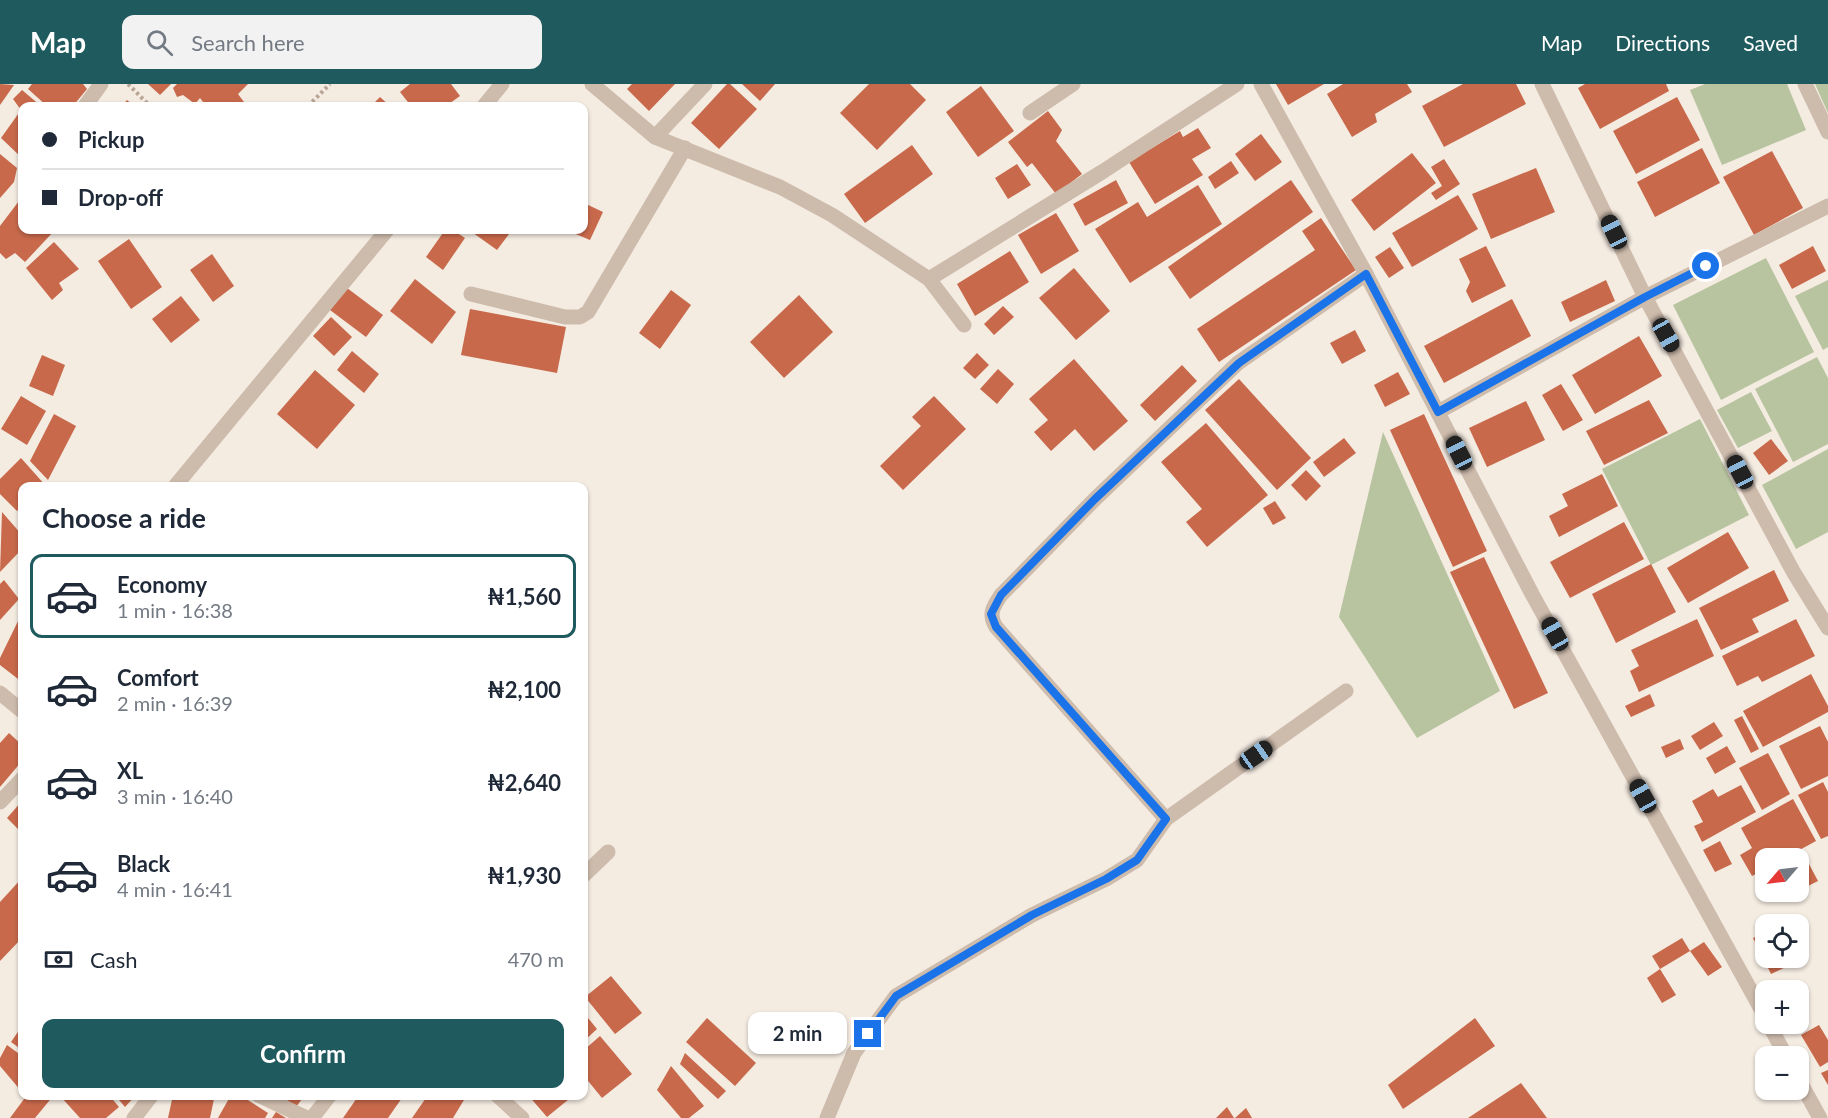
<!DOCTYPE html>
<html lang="en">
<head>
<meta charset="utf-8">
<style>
  :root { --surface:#fff; --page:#f2f2f3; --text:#1f2937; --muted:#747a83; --line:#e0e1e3; --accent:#1f5a5e }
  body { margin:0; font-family:Lato,sans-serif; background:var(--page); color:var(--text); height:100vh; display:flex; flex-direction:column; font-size:22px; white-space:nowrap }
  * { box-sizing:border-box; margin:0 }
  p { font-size:20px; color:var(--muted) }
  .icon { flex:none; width:33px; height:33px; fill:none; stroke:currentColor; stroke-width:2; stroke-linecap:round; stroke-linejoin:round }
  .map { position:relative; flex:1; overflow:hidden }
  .sheet { position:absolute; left:18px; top:398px; width:570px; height:618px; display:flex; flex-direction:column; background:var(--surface); border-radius:12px; box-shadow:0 2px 4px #0004 }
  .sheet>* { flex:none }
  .banner { position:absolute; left:18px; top:18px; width:570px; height:132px; border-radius:12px; box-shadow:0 2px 4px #0004; display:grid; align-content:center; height:132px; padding:0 24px; background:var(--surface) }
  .needle { width:39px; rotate:242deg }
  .fabs { position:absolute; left:1755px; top:764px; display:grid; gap:12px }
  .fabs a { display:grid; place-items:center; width:54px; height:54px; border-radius:12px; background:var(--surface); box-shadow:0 2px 4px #0004; font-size:30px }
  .end { position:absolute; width:27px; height:27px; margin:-14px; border:8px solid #1a73e8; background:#fff; box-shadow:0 0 0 3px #fff }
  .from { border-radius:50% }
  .bubble { position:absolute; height:42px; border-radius:12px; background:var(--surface); box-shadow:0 2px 4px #0004; font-size:20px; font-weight:700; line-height:42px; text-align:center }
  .car { position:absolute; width:18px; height:36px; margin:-18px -9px; border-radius:8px; box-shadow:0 0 4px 2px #0007; background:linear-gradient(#222 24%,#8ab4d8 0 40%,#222 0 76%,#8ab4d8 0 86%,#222 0) }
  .banner b { display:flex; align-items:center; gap:21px; height:57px; font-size:22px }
  .banner b+b { border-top:2px solid var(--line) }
  .banner i { width:15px; height:15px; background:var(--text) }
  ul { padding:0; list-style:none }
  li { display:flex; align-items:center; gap:18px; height:84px; margin:0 12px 9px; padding:0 12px; border:3px solid transparent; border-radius:12px }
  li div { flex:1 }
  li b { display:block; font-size:22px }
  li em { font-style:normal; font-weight:700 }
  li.on { border-color:var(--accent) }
  li>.icon { width:54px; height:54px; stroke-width:1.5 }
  h2 { padding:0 24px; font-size:27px; line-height:72px }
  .pay { display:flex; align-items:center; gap:15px; height:66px; padding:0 24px; font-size:22px }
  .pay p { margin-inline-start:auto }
  .cta { display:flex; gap:12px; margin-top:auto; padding:12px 24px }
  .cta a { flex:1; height:69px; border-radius:12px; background:var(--accent); color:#fff; font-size:24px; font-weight:700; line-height:69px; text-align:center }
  header { display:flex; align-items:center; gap:36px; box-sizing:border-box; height:84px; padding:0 30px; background:var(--accent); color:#fff }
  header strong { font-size:28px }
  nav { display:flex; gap:33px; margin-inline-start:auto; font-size:21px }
  .search { width:420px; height:54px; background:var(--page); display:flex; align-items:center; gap:15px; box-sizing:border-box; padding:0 21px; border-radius:12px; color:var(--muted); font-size:22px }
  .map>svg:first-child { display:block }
  .green { fill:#b8c4a0 }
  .building { fill:#c8694b }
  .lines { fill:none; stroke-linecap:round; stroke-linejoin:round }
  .path { stroke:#b9a596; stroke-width:4; stroke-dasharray:3 3; stroke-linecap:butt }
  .minor { stroke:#cdbbac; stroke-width:15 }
  .route { stroke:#1a73e8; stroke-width:8 }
</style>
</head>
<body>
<header>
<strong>Map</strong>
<div class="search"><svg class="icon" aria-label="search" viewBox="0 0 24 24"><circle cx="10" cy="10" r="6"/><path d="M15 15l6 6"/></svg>Search here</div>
<nav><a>Map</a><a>Directions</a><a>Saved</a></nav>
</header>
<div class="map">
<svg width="1828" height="1034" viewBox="0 0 1828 1034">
  <rect width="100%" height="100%" fill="#f4ebe1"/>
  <g class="green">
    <path d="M1705,0H1787L1806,46L1722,81L1690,6Z"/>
    <path d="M1815,0H1828V29Z"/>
    <path d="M1766,174L1814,268L1721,316L1673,221Z"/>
    <path d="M1828,196V263L1823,266L1795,212Z"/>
    <path d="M1817,273L1828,294V360L1793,378L1755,305Z"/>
    <path d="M1751,308L1772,347L1738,364L1717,326Z"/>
    <path d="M1700,335L1749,431L1651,481L1602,385Z"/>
    <path d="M1383,348L1500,607L1417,654L1339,533Z"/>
    <path d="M1828,365V448L1796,465L1762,401Z"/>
  </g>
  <g class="building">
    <path d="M0,0L14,1L0,21Z"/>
    <path d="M32,0H83L87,5L73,22H47L28,5Z"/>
    <path d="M148,0H171L160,11Z"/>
    <path d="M177,0H248L238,10L244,18L240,22H206L200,14L195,20L183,11L177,13L173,4Z"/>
    <path d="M410,0H451L460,12L446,22H411L400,8Z"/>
    <path d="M632,0H675L649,27L627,5Z"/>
    <path d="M727,0H730L757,25L719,65L691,39Z"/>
    <path d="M742,0H775L760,17Z"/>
    <path d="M869,0H910L926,16L877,66L840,29Z"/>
    <path d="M1276,0H1324L1288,21Z"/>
    <path d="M1343,0H1407L1412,8L1375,30L1377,38L1352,53L1327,10Z"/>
    <path d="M1463,0H1516L1526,20L1444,63L1422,22Z"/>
    <path d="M1585,0H1666L1669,7L1600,45L1578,4Z"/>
    <path d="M981,2L1014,47L978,73L946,28Z"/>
    <path d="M22,6L41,22H22V74L1,54L21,26L13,15Z"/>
    <path d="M380,13L390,22H371Z"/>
    <path d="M1677,13L1700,56L1636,90L1613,47Z"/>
    <path d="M127,16L134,22H122Z"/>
    <path d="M1048,27L1062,46L1056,57L1082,90L1056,110L1032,79L1027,83L1008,58Z"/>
    <path d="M1198,44L1211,64L1192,75L1203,91L1155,120L1129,78L1180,47L1183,53Z"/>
    <path d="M1261,50L1282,78L1255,97L1235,70Z"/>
    <path d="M912,61L933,90L865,139L844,110Z"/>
    <path d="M1702,64L1720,99L1655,133L1637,98Z"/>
    <path d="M1772,67L1803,124L1754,151L1723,93Z"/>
    <path d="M1412,69L1436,99L1374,147L1351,116Z"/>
    <path d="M0,70L17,84L14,98L0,114Z"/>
    <path d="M1444,75L1460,100L1436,116L1431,109L1442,102L1431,83Z"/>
    <path d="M1231,77L1239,89L1215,105L1208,93Z"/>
    <path d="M1017,80L1031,101L1008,115L995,94Z"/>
    <path d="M1536,84L1555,128L1491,155L1472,110Z"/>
    <path d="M1116,96L1128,119L1085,142L1073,120Z"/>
    <path d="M1291,96L1313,128L1190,215L1168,183Z"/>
    <path d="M1198,101L1222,140L1130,199L1095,145L1138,118L1147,133Z"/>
    <path d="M1458,111L1478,145L1412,183L1392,149Z"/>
    <path d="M22,113V146H55L25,178L15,169L6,175L0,169V142Z"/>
    <path d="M584,119L603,128L590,156L566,146H584Z"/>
    <path d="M1056,129L1079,167L1041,190L1018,151Z"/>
    <path d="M1321,134L1356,186L1219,278L1197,245L1315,166L1302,147Z"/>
    <path d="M445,146H453L465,154L443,186L426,173Z"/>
    <path d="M469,146H512L497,166Z"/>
    <path d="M129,155L162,203L131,225L98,177Z"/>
    <path d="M54,158L79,185L59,199L63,206L52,216L26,184Z"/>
    <path d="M1486,162L1506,202L1472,219L1466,207L1470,198L1459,175Z"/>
    <path d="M1813,162L1826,187L1792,205L1779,181Z"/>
    <path d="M1390,163L1404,184L1389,194L1375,173Z"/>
    <path d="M1010,167L1029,198L975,232L957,200Z"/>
    <path d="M212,170L234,202L213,218L190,186Z"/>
    <path d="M1074,184L1110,227L1076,256L1039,214Z"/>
    <path d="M415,195L456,228L432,260L390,227Z"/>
    <path d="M1606,196L1615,217L1570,238L1561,218Z"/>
    <path d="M347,204L383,231L366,253L330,226Z"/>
    <path d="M671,206L691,221L660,265L639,249Z"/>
    <path d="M799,211L833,248L784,294L750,258Z"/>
    <path d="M181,212L200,236L171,259L152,235Z"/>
    <path d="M1512,215L1531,252L1444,299L1424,262Z"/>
    <path d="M1003,222L1014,233L994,251L984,240Z"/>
    <path d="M470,225L566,243L557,289L461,271Z"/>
    <path d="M331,233L352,253L334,272L313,252Z"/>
    <path d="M1355,246L1366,267L1342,280L1330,259Z"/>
    <path d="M1639,252L1662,292L1595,330L1572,291Z"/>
    <path d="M352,267L379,290L364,309L337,286Z"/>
    <path d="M977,269L989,281L975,295L963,284Z"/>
    <path d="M42,271L65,281L53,312L29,302Z"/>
    <path d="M1074,275L1128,337L1094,367L1075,345L1051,367L1034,348L1048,336L1029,315Z"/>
    <path d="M1182,281L1197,297L1155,337L1140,321Z"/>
    <path d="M998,285L1014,300L997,320L980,305Z"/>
    <path d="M315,286L355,321L317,365L277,330Z"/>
    <path d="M1398,288L1410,310L1385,323L1374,301Z"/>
    <path d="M1239,295L1311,374L1277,406L1205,326Z"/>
    <path d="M1561,300L1583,336L1563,347L1542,311Z"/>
    <path d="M21,312L46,327L27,361L1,345Z"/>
    <path d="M934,312L966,345L903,406L880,382L921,342L912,333Z"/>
    <path d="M1649,316L1668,349L1604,381L1586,347Z"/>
    <path d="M1526,317L1545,356L1487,383L1469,344Z"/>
    <path d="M54,330L76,342L48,396L30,377Z"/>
    <path d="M1424,330L1487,467L1453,483L1390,346Z"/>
    <path d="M1206,339L1268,411L1207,463L1186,438L1202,425L1161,378Z"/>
    <path d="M1344,354L1356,369L1324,393L1313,378Z"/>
    <path d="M1771,355L1788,377L1769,391L1753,369Z"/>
    <path d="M21,374L46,402H22V422L17,427L0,410V395Z"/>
    <path d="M1306,386L1321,402L1306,417L1291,401Z"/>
    <path d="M1602,390L1618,422L1559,453L1549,432L1568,422L1562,410Z"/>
    <path d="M1275,417L1286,434L1273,441L1263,424Z"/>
    <path d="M2,428L22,451V465L0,488Z"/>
    <path d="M1624,438L1644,475L1570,514L1550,478Z"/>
    <path d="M1728,448L1749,484L1688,519L1667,484Z"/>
    <path d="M1484,473L1548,609L1514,625L1450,488Z"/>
    <path d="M1651,480L1676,528L1616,559L1592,510Z"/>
    <path d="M1774,486L1789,517L1752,535L1759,548L1721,566L1699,524Z"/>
    <path d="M4,496L19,515L0,536V500Z"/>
    <path d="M22,529V598L0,581V574Z"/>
    <path d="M1697,535L1714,572L1639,608L1630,587L1639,582L1631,566Z"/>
    <path d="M1796,535L1815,572L1762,598L1758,592L1737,602L1722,572Z"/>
    <path d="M1811,590L1828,622V628L1763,663L1743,627Z"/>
    <path d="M1650,610L1655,622L1631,633L1625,622Z"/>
    <path d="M1742,632L1759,665L1751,669L1734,636Z"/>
    <path d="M1714,638L1723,652L1700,666L1691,652Z"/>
    <path d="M1820,642L1828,658V692L1801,705L1779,662Z"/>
    <path d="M9,649L22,661V677L0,703V659Z"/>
    <path d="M1680,655L1684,665L1666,674L1661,663Z"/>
    <path d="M1727,662L1736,678L1715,690L1706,674Z"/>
    <path d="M1768,669L1790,710L1762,726L1739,684Z"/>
    <path d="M1823,698L1828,708V752L1821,755L1798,711Z"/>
    <path d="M1741,701L1756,728L1702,758L1694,742L1703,738L1692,717L1713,705L1718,713Z"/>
    <path d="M1793,715L1816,757L1785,774H1766V785L1752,792L1740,771L1752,764L1741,744Z"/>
    <path d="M22,717V749L7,734Z"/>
    <path d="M1720,757L1732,780L1715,788L1703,766Z"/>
    <path d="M1809,780L1818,797L1798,807V785Z"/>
    <path d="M22,794V854L0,877V818Z"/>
    <path d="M1770,807H1798L1776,818Z"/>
    <path d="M1766,848V873H1791L1794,879L1771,890L1753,854Z"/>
    <path d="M1682,854L1690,867L1660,885L1652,872Z"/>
    <path d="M1704,858L1722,883L1708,892L1690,867Z"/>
    <path d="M1660,885L1676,911L1662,919L1647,894Z"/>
    <path d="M611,892L642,929L615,950L585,913Z"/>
    <path d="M584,929L597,945L584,957Z"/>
    <path d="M707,934L756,979L735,1002L686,958Z"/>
    <path d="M1475,934L1495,962L1403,1025L1388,1001Z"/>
    <path d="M1819,941L1828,956V978L1820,983L1801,951Z"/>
    <path d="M22,942V966L11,958Z"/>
    <path d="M600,952L632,990L602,1014L584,992V966Z"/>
    <path d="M7,961L22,972V1008L0,982V974Z"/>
    <path d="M685,969L726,1007L718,1015L680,980Z"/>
    <path d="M671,982L704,1022L689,1034H681L657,1006Z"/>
    <path d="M1828,986V1001L1821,989Z"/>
    <path d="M1521,999L1547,1034H1468Z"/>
    <path d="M27,1011H54L35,1034H10Z"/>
    <path d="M63,1011H109L119,1023L106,1034H80L61,1013Z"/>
    <path d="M115,1011H136L125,1023Z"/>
    <path d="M173,1011L214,1015L210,1034H168Z"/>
    <path d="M231,1011H240L268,1029L265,1034H218Z"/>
    <path d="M280,1011H305L296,1023Z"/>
    <path d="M359,1011H404L388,1034H343Z"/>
    <path d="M428,1011H467L453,1034H412Z"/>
    <path d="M528,1011H574L547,1033Z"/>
    <path d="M1227,1023L1234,1034H1216Z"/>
    <path d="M1246,1024L1252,1034H1235Z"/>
    <path d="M276,1028L286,1034H272Z"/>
  </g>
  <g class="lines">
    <g class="path">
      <path d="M128,0L150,22"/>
      <path d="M308,22L330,0"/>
    </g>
    <g class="minor">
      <path d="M592,0L655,53L705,0"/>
      <path d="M1261,0L1366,190L1532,510L1766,934"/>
      <path d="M1542,0L1645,213L1794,489L1828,544"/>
      <path d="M1805,0L1828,48"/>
      <path d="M85,22L101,0"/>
      <path d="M484,22L502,0"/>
      <path d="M1030,29L1073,0"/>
      <path d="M655,53L780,103L832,131L929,195L964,241"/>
      <path d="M929,195L1102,88L1237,0"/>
      <path d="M471,210L565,233H580L588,228L685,64"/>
      <path d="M1438,328L1645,213L1828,122"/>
      <path d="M176,401L387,146"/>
      <path d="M0,609L22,627"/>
      <path d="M0,718L22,695"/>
      <path d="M1166,735L996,543C988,530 993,523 1001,511L1095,415L1238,279L1366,190"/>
      <path d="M584,791L608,768"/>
      <path d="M1768,939L1786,972"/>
      <path d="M1798,994L1820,1034"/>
      <path d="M258,1011L307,1034"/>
      <path d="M497,1011L522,1034"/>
      <path d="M134,1034L152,1011"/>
      <path d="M312,1034L330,1011"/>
      <path d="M827,1034L854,969L896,912L1032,831L1106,795L1137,776L1166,735L1346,607"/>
    </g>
  </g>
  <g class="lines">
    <path class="route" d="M868,950L896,912L1032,831L1106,795L1137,776L1166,735L996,543L991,530L1001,511L1095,415L1239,279L1366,190L1438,328L1645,213L1706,182"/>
  </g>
</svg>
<div class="fabs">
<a><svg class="needle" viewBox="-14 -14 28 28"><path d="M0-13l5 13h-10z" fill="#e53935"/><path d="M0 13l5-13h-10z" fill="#747a83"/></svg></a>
<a><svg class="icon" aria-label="locate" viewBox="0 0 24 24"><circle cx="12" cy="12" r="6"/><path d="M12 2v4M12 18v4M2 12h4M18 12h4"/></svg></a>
<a>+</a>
<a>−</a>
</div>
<i class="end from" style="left:1706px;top:182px"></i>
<i class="end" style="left:868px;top:950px"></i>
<div class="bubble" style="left:748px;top:928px;width:99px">2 min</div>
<i class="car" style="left:1614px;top:148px;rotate:334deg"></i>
<i class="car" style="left:1666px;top:251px;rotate:151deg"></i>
<i class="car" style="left:1459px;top:369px;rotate:333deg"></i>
<i class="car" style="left:1740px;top:388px;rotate:332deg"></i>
<i class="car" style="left:1555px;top:550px;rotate:331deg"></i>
<i class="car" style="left:1256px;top:671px;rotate:55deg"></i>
<i class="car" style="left:1643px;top:712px;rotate:331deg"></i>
<div class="banner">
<b><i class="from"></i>Pickup</b>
<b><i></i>Drop-off</b>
</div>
<section class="sheet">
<h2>Choose a ride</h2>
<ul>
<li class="on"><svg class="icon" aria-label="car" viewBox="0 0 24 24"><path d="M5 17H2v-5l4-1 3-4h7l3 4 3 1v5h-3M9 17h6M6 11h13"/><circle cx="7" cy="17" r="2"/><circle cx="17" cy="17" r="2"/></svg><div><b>Economy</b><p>1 min · 16:38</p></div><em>₦1,560</em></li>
<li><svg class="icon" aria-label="car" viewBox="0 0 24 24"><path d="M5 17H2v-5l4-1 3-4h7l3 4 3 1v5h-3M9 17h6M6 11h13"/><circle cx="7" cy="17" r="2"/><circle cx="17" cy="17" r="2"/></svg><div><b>Comfort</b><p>2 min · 16:39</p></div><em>₦2,100</em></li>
<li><svg class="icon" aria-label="car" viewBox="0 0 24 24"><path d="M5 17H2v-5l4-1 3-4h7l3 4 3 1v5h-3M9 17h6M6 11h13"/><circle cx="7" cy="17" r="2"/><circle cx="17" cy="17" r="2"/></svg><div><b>XL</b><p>3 min · 16:40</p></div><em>₦2,640</em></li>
<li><svg class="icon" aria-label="car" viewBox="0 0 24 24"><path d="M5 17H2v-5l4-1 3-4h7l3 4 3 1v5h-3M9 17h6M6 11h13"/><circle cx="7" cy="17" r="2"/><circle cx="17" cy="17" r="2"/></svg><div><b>Black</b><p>4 min · 16:41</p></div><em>₦1,930</em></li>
</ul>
<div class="pay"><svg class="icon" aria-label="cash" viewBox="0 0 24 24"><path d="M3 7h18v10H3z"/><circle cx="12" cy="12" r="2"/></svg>Cash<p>470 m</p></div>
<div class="cta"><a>Confirm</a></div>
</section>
</div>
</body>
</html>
